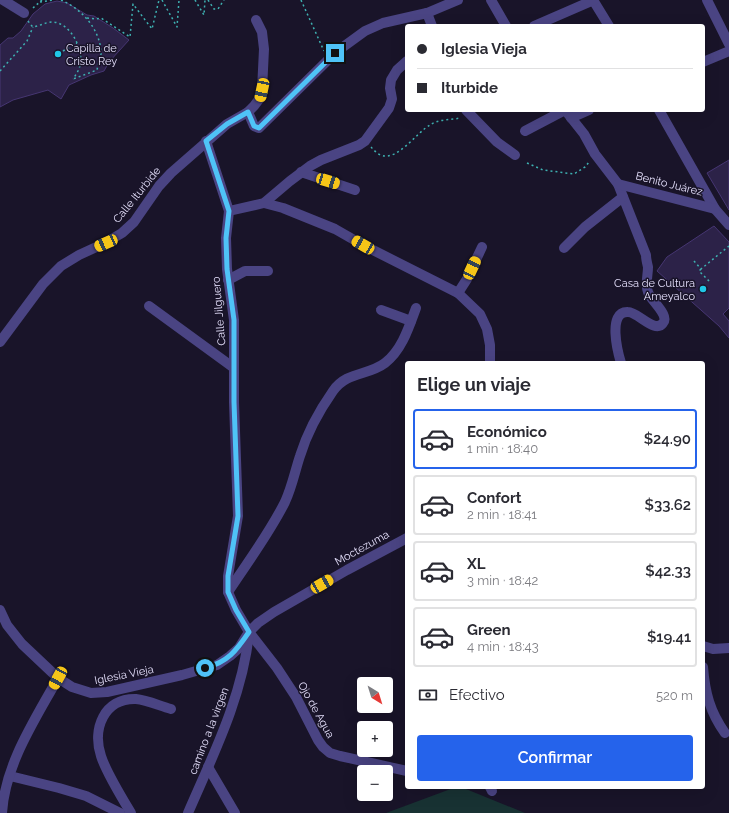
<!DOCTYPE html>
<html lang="es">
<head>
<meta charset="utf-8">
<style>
  :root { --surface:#fff; --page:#f2f2f3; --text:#2b2b33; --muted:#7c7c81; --line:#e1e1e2; --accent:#2563eb }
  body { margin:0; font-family:Raleway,sans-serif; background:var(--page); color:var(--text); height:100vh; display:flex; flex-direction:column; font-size:15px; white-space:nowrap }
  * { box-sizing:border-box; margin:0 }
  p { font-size:13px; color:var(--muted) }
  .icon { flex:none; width:22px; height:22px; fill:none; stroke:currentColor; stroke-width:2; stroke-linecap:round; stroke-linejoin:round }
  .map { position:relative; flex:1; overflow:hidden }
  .sheet { position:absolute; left:405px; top:361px; width:300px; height:428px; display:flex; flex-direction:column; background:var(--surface); border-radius:4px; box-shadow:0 4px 16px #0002 }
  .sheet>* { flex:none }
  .hud { position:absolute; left:405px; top:24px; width:300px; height:88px; border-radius:4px; box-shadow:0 4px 16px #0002; display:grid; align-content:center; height:88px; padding:0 12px; background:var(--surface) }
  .needle { width:26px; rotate:142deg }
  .fabs { position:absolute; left:357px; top:677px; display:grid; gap:8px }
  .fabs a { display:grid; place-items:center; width:36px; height:36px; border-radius:4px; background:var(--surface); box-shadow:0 4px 16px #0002; font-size:20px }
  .end { position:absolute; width:18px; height:18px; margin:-9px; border:5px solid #4fc3f7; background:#111; box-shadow:0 0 0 2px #111 }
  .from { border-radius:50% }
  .car { position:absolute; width:12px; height:24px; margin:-12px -6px; border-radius:5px; box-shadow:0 0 3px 1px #0007; background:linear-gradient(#f5c518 24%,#345 0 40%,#f5c518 0 76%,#345 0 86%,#f5c518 0) }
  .hud b { display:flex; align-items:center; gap:14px; height:38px; font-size:15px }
  .hud b+b { border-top:1px solid var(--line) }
  .hud i { width:10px; height:10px; background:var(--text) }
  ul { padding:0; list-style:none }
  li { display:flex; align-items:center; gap:12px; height:60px; margin:0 8px 6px; padding:0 4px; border:2px solid var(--line); border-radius:4px }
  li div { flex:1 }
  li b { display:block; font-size:15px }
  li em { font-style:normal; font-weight:600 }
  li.on { border-color:var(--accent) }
  li>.icon { width:36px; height:36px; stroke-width:1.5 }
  h2 { padding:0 12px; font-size:18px; line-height:48px }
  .pay { display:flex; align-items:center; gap:10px; height:44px; padding:0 12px; font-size:15px }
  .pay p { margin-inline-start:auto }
  .action { display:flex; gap:8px; margin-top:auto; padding:8px 12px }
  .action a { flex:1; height:46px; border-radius:4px; background:var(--accent); color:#fff; font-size:16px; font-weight:600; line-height:46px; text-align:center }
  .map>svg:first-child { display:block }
  .green { fill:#183233 }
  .building { fill:#2c2248; stroke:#463672 }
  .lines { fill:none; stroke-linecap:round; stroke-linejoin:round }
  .path { stroke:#3eb1b1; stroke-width:1.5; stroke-dasharray:2 3; stroke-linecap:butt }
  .minor { stroke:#4a4483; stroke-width:10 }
  .route { stroke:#4fc3f7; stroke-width:5 }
  .poi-dot { fill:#20c7e7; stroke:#191429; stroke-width:1.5 }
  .labels { text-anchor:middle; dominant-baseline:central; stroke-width:3; stroke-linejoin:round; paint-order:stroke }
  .poi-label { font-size:11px; fill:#e5e0fc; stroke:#191429; text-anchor:start }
  .street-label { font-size:11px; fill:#e5e0fc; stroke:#191429 }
</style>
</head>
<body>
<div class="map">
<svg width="729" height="813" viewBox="0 0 729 813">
  <rect width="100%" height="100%" fill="#191429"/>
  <path class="green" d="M456,787H461L525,813H386Z"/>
  <g class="building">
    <path d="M57,1L67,3L87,15L94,16L113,28L129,40L109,62L104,71L91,75L69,85L61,99L48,90L13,100L0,107V45L8,38H13L21,31L33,14L45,4Z"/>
    <path d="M729,160V210L707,173Z"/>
    <path d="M714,226L729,242V308L723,314L729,321V338L719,326L657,271L667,257Z"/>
  </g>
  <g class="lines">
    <g class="path">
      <path d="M61,0C82,9 101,30 101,54C100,59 98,65 97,70L73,79"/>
      <path d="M162,0L177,27L179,0"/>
      <path d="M195,0L204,15L205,0"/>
      <path d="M208,0L214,9H218L224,0"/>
      <path d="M301,0L324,51"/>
      <path d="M40,2L53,0"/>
      <path d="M33,8L42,0"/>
      <path d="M87,18L96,19L101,18L130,37L133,4L152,29L159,0"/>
      <path d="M28,21L31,25L33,27C40,26 46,22 52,22C70,22 84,49 80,65C79,70 76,75 73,79"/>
      <path d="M63,51L77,43"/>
      <path d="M0,71L27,41L33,27"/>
      <path d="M371,147C374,150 377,154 381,155C397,162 417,132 430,125C438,119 451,120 460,118"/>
      <path d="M527,163L543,170L574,174L585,167L589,162"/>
      <path d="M694,261L701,269L729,246"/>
      <path d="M701,269L699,271L710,282"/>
    </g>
    <g class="minor">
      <path d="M3,0L24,13"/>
      <path d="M491,0L506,26"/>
      <path d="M593,0L609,26"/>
      <path d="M707,0L729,44"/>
      <path d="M427,13L432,26"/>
      <path d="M534,26L594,0"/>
      <path d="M703,62L729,51"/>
      <path d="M466,110L497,142L515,155"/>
      <path d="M565,110L584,134L595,154L618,184L646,255C646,259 647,263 648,267C648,275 645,285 648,292C650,300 670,315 663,323C655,334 638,312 628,312C607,311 618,353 621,363"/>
      <path d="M659,110L715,209L729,225"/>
      <path d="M248,112L254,126L259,128L328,60L343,47L365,31L383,23L427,13L458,0"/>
      <path d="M571,118L589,110"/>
      <path d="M525,131L565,110"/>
      <path d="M206,141L229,211L226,238L227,269L234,320V402L238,516L228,576V592L236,610L249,632L277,668L296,697L318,740L323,747L330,753L340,756L407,771"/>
      <path d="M301,172L355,190"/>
      <path d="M618,184L715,209"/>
      <path d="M264,203L283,208L335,229L363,245L458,293L480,314L487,329L490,345V363"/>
      <path d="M229,211L264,203L290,181L310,166L321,160L359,145L365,141L389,108L392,99L390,88L391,80L397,70L407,61"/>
      <path d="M564,248L585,227L623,197"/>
      <path d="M228,280L245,271H268"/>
      <path d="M458,293L467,279L482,247"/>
      <path d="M149,306L234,368"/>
      <path d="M381,310L411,321"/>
      <path d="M0,342L43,284L61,266L79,255L105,243L122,233L134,222L159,186L171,173L227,124L248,112L254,106L260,98L262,90L264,49L262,32L256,20"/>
      <path d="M228,592C247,563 269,534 285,502C292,487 295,471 300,456C307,433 319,411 333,391C347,371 368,376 385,363C402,350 409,327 416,308"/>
      <path d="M0,610L7,625L22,644L58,678L72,687L91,693L107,692L182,675L217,665L230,656L239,648L249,632L258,623L274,612L347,570L407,538"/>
      <path d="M703,646L713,649L729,648"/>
      <path d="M703,667C705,693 710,712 725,733"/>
      <path d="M208,767L235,813"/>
      <path d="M10,776L59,788L86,796L120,813"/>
      <path d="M490,787L492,791"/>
      <path d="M2,813C5,764 35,720 58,678"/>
      <path d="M131,813C122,798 106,772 101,756C92,729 104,698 136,699C147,700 160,706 171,709"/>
      <path d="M188,813C213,755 242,698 249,634"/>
    </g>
  </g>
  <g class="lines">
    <path class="route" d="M205,668C228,662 236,651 249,632L236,610L228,592V576L238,516L234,402V320L227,269L226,238L229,211L206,141L227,124L248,112L254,126L259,128L335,53"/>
  </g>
  <g class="poi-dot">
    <circle cx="58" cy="54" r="4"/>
    <circle cx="703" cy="289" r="4"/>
  </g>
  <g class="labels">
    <g class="poi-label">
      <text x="66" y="48">Capilla de<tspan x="66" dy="13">Cristo Rey</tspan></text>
      <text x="695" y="283" text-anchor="end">Casa de Cultura<tspan x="695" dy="13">Ameyalco</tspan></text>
    </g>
    <g class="street-label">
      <text transform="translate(669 184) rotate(14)">Benito Juárez</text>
      <text transform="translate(137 195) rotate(-51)">Calle Iturbide</text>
      <text transform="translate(219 311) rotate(-95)">Calle Jilguero</text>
      <text transform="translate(362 548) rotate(-29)">Moctezuma</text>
      <text transform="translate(124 675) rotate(-11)">Iglesia Vieja</text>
      <text transform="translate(316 710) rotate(61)">Ojo de Agua</text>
      <text transform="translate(209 731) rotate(-69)">camino a la virgen</text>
    </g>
  </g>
</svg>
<div class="fabs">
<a><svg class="needle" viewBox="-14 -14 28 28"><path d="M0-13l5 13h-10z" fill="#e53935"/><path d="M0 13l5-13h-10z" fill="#7c7c81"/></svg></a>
<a>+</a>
<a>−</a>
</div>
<i class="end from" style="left:205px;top:668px"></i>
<i class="end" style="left:335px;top:53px"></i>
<i class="car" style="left:262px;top:90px;rotate:192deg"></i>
<i class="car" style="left:328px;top:181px;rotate:107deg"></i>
<i class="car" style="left:106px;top:243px;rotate:246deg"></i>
<i class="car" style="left:363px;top:245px;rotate:300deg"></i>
<i class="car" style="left:472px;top:268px;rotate:25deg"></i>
<i class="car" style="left:322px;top:584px;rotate:60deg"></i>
<i class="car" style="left:58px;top:678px;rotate:209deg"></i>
<div class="hud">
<b><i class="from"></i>Iglesia Vieja</b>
<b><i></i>Iturbide</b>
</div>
<section class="sheet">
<h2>Elige un viaje</h2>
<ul>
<li class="on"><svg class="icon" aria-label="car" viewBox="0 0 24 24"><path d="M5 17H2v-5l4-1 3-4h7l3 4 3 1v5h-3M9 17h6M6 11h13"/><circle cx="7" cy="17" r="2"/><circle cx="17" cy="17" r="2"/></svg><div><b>Económico</b><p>1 min · 18:40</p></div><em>$24.90</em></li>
<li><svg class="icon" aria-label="car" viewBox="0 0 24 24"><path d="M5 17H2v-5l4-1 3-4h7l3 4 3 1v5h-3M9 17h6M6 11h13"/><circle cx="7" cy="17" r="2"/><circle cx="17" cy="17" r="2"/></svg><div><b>Confort</b><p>2 min · 18:41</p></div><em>$33.62</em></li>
<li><svg class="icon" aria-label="car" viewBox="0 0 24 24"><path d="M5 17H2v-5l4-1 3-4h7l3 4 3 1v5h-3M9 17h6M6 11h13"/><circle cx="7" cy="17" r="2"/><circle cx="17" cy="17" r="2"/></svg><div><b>XL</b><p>3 min · 18:42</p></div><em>$42.33</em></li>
<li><svg class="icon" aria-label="car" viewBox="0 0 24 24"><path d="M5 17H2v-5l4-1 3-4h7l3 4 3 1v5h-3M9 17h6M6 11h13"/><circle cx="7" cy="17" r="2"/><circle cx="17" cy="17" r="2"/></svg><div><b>Green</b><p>4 min · 18:43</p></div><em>$19.41</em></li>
</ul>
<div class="pay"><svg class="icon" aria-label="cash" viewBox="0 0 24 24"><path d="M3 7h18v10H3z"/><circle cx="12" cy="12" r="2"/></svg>Efectivo<p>520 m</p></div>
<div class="action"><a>Confirmar</a></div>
</section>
</div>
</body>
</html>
